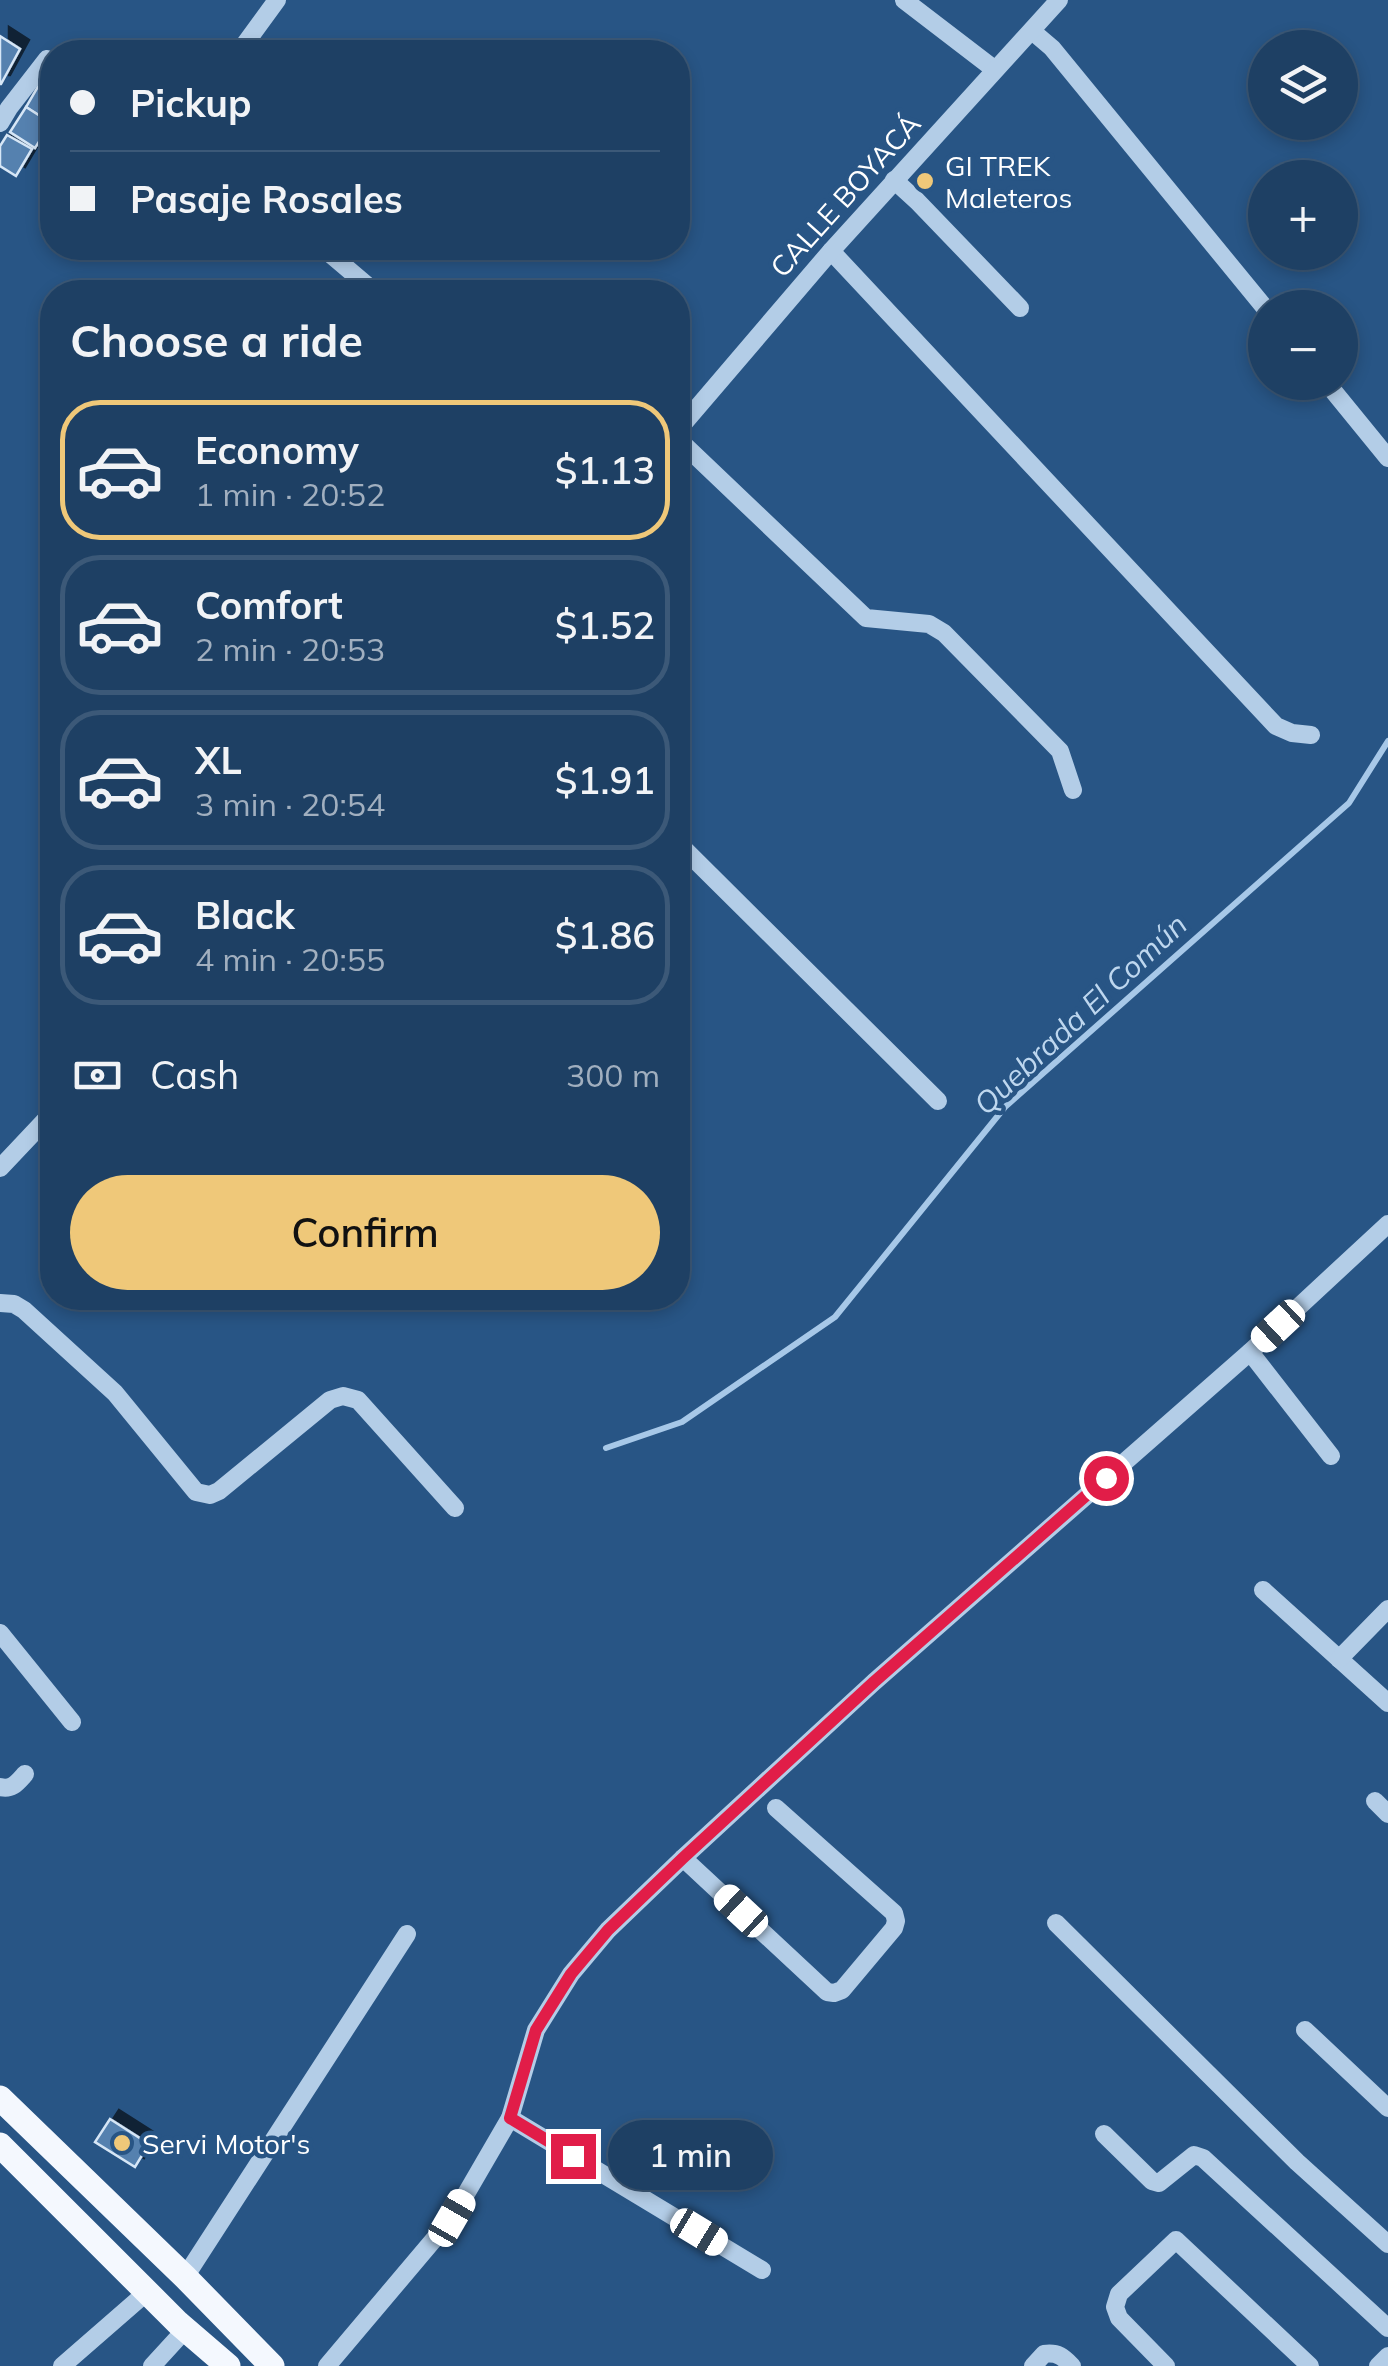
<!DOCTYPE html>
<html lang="en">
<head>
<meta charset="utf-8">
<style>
  :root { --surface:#1e4064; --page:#26476a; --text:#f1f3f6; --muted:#a1afbf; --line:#3c5978; --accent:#efc879 }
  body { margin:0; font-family:Mulish,sans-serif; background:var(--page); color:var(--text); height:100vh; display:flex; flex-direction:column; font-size:38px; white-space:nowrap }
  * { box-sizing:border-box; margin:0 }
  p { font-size:32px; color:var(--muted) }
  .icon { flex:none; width:55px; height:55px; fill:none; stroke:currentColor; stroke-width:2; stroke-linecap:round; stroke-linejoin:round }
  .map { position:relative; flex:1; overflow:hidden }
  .drawer { position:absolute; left:40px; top:280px; width:650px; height:1030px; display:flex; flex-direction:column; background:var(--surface); border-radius:40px; box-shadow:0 5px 15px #0003,0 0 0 2px var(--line) }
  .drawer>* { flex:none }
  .top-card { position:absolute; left:40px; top:40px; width:650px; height:220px; border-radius:40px; box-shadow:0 5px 15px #0003,0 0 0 2px var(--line); display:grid; align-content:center; height:220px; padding:0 30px; background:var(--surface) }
  .buttons { position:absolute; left:1248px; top:30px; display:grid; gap:20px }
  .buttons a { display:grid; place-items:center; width:110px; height:110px; border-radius:50%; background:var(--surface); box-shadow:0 5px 15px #0003,0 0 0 2px var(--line); font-size:50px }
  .end { position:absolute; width:45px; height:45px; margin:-22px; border:12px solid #e11d48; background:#fff; box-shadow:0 0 0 5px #fff }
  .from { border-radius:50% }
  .bubble { position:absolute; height:70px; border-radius:35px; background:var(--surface); box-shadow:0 5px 15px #0003,0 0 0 2px var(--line); font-size:32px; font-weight:600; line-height:70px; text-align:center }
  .car { position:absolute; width:30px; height:60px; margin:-30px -15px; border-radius:12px; box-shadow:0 0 8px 2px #0007; background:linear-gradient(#fff 24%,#345 0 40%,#fff 0 76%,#345 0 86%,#fff 0) }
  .top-card b { display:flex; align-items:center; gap:35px; height:95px; font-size:38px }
  .top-card b+b { border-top:2px solid var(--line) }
  .top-card i { width:25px; height:25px; background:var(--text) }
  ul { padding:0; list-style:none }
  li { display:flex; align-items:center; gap:30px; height:140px; margin:0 20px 15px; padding:0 10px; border:5px solid var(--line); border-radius:40px }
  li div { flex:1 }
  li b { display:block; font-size:38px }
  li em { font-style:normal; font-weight:600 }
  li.selected { border-color:var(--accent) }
  li>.icon { width:90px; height:90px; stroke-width:1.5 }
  h2 { padding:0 30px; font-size:45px; line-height:120px }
  .pay { display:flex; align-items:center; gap:25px; height:110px; padding:0 30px; font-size:38px }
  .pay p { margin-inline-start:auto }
  .primary-button { display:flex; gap:20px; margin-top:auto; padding:20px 30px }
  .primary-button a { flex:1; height:115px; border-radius:60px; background:var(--accent); color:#111; font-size:40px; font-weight:600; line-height:115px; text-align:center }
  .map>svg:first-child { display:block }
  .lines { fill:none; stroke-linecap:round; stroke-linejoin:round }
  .stream { stroke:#a7c8e8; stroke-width:6 }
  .building { fill:#5581af; stroke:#d6e6f6; stroke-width:2.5; filter:url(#shadow) }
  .minor { stroke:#b3cde7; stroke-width:18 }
  .major { stroke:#f4f8fe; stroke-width:25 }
  .route { stroke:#e11d48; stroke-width:12 }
  .poi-dot { fill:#efc879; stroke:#285585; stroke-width:4 }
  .labels { text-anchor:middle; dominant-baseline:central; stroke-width:9; stroke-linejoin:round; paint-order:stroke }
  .poi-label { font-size:28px; fill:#fff; stroke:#285585; text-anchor:start }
  .street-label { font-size:28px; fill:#fff; stroke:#285585 }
  .water-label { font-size:30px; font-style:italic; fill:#bed7ef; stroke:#285585 }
</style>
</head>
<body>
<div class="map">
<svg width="1388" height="2366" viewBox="0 0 1388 2366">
  <defs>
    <filter id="shadow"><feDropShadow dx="9" dy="-9" stdDeviation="0" flood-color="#0009"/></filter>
  </defs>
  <rect width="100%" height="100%" fill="#285585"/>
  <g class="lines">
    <path class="stream" d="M606,1448L682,1422L835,1317L1005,1107L1349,803L1388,741"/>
  </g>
  <g class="building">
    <path d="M0,36L20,49L1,84H0Z"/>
    <path d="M43,78L52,83V120L51,123L26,107Z"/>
    <path d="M26,107L51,123L35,148L10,132Z"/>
    <path d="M7,135L32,149L16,176L0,166V146Z"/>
    <path d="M110,2119L149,2144L135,2167L95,2142Z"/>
  </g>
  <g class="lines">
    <g class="minor">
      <path d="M904,0L994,69"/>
      <path d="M1032,31L1052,48L1265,308"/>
      <path d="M239,52L277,0"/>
      <path d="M0,123L9,108L47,59"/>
      <path d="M894,180L917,201L1020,308"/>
      <path d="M323,248L375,292"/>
      <path d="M831,251L1276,726L1292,733L1311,735"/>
      <path d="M1326,382L1388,458"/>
      <path d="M678,430L831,251L1059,0"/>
      <path d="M678,439L866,618L929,624L944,633L1060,751L1073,790"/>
      <path d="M678,843L938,1101"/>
      <path d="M0,1168L52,1113"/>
      <path d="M0,1303L14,1304L24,1310L115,1393L196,1492L210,1495L219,1491L330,1400L343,1396L358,1400L455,1508"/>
      <path d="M1250,1352L1331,1456"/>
      <path d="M1263,1590L1388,1703"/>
      <path d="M0,1633L72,1722"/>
      <path d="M1339,1659L1388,1609"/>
      <path d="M0,1787C12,1790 17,1783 25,1774"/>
      <path d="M1375,1801L1388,1814"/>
      <path d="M683,1858L827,1992L834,1993L842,1990L894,1928L896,1921L894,1913L776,1808"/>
      <path d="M1056,1923L1297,2162L1388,2244"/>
      <path d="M1305,2030L1388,2108"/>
      <path d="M510,2118L762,2270"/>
      <path d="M1104,2134L1152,2181L1159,2183L1194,2155L1203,2158L1388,2328"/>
      <path d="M185,2277L407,1934"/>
      <path d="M62,2366L147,2292"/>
      <path d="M152,2366L185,2330"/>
      <path d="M327,2366L452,2218L510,2118L536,2030L571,1974L608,1930L683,1858L874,1682L1250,1352L1388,1224"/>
      <path d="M1033,2366L1044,2354C1058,2352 1063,2357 1072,2366"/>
      <path d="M1166,2366L1119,2318L1115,2307L1119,2294L1176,2240L1310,2366"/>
      <path d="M1378,2366L1388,2356"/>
    </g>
    <g class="major">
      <path d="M0,2098L185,2277L272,2366"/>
      <path d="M0,2145L178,2323L228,2366"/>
    </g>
  </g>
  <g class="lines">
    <path class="route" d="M573,2156L510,2118L536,2030L571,1974L608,1930L683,1858L874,1682L1106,1478"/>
  </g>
  <g class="poi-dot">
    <circle cx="925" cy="181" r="10"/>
    <circle cx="122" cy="2143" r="10"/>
  </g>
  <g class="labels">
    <g class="poi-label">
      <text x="945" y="165">GI TREK<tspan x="945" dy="32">Maleteros</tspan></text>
      <text x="142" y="2143">Servi Motor's</text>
    </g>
    <g class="street-label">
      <text transform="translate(845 195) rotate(-48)">CALLE BOYACÁ</text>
    </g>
    <g class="water-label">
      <text transform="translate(1080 1014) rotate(-43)">Quebrada El Común</text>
    </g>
  </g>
</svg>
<div class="buttons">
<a><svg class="icon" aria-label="layers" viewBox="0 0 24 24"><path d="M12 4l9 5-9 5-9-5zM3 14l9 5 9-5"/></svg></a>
<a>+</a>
<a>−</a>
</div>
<i class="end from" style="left:1106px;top:1478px"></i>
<i class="end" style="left:573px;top:2156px"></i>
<div class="bubble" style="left:608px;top:2120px;width:165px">1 min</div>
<i class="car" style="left:1278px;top:1326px;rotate:227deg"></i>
<i class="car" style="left:741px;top:1911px;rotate:313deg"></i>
<i class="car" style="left:452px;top:2218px;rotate:30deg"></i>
<i class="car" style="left:699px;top:2232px;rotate:121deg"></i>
<div class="top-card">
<b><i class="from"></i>Pickup</b>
<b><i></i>Pasaje Rosales</b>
</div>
<section class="drawer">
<h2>Choose a ride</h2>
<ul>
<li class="selected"><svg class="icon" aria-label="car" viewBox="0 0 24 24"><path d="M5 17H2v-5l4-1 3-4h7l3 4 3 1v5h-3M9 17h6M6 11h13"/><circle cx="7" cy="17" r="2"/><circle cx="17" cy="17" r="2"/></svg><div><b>Economy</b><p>1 min · 20:52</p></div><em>$1.13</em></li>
<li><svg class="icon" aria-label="car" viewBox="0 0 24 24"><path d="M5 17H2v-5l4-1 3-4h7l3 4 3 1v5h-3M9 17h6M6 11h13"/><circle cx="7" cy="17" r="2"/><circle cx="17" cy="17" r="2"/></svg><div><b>Comfort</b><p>2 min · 20:53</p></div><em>$1.52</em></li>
<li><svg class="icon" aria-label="car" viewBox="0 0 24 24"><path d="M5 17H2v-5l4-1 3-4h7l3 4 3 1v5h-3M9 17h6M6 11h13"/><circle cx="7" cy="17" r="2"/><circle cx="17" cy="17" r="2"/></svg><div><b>XL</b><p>3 min · 20:54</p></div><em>$1.91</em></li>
<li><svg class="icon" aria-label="car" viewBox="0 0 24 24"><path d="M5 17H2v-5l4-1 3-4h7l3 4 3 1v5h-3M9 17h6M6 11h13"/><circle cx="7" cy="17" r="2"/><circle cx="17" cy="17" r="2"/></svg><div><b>Black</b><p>4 min · 20:55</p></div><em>$1.86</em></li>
</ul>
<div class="pay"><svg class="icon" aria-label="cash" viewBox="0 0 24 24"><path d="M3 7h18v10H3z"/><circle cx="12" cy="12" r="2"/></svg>Cash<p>300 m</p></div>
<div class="primary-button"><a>Confirm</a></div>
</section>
</div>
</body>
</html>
